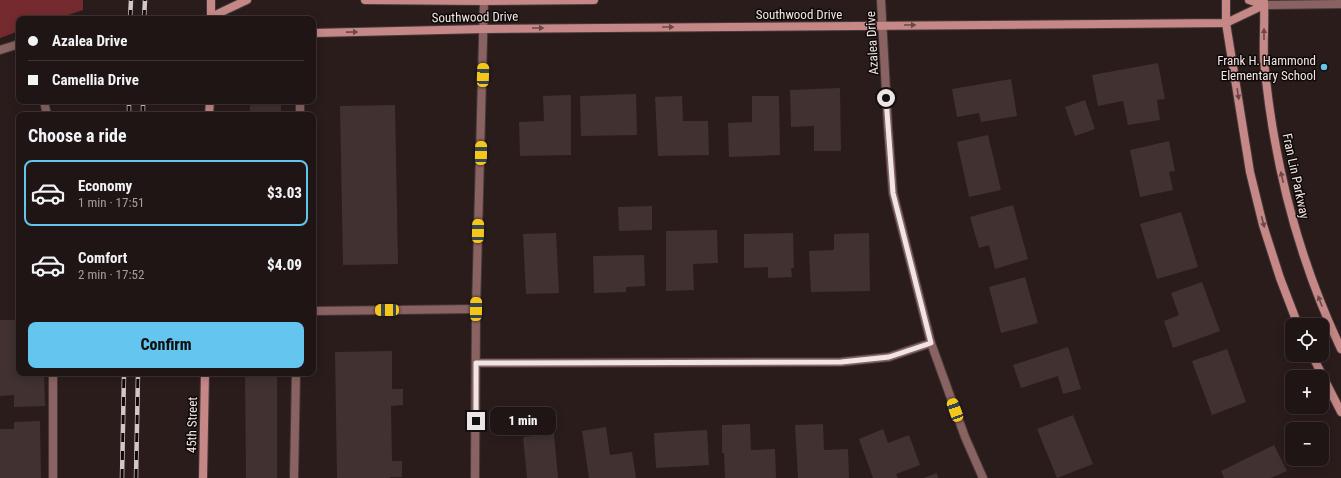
<!DOCTYPE html>
<html lang="en">
<head>
<meta charset="utf-8">
<style>
  :root { --surface:#201515; --page:#2d2222; --text:#f1f3f6; --muted:#a29fa0; --line:#3d3434; --accent:#64c5ee }
  body { margin:0; font-family:"Roboto Condensed",sans-serif; background:var(--page); color:var(--text); height:100vh; display:flex; flex-direction:column; font-size:15px; white-space:nowrap }
  * { box-sizing:border-box; margin:0 }
  p { font-size:13px; color:var(--muted) }
  .icon { flex:none; width:22px; height:22px; fill:none; stroke:currentColor; stroke-width:2; stroke-linecap:round; stroke-linejoin:round }
  .map { position:relative; flex:1; overflow:hidden }
  .side { position:absolute; left:16px; top:112px; width:300px; height:264px; display:flex; flex-direction:column; background:var(--surface); border-radius:8px; box-shadow:0 2px 10px #0003,0 0 0 1px var(--line) }
  .side>* { flex:none }
  .hud { position:absolute; left:16px; top:16px; width:300px; height:88px; border-radius:8px; box-shadow:0 2px 10px #0003,0 0 0 1px var(--line); display:grid; align-content:center; height:88px; padding:0 12px; background:var(--surface) }
  .tools { position:absolute; left:1285px; top:318px; display:grid; gap:8px }
  .tools a { display:grid; place-items:center; width:44px; height:44px; border-radius:8px; background:var(--surface); box-shadow:0 2px 10px #0003,0 0 0 1px var(--line); font-size:20px }
  .end { position:absolute; width:18px; height:18px; margin:-9px; border:5px solid #efe5e4; background:#111; box-shadow:0 0 0 2px #111 }
  .from { border-radius:50% }
  .bubble { position:absolute; height:28px; border-radius:8px; background:var(--surface); box-shadow:0 2px 10px #0003,0 0 0 1px var(--line); font-size:13px; font-weight:800; line-height:28px; text-align:center }
  .car { position:absolute; width:12px; height:24px; margin:-12px -6px; border-radius:5px; box-shadow:0 0 3px 1px #0007; background:linear-gradient(#f5c518 24%,#345 0 40%,#f5c518 0 76%,#345 0 86%,#f5c518 0) }
  .hud b { display:flex; align-items:center; gap:14px; height:38px; font-size:15px }
  .hud b+b { border-top:1px solid var(--line) }
  .hud i { width:10px; height:10px; background:var(--text) }
  ul { padding:0; list-style:none }
  li { display:flex; align-items:center; gap:12px; height:66px; margin:0 8px 6px; padding:0 4px; border:2px solid transparent; border-radius:8px }
  li div { flex:1 }
  li b { display:block; font-size:15px }
  li em { font-style:normal; font-weight:800 }
  li.on { border-color:var(--accent) }
  li>.icon { width:36px; height:36px; stroke-width:1.5 }
  h2 { padding:0 12px; font-size:18px; line-height:48px }
  .button { display:flex; gap:8px; margin-top:auto; padding:8px 12px }
  .button a { flex:1; height:46px; border-radius:8px; background:var(--accent); color:#111; font-size:16px; font-weight:800; line-height:46px; text-align:center }
  .map>svg:first-child { display:block }
  .green { fill:#752a2f }
  .building { fill:#413131 }
  .lines { fill:none; stroke-linecap:round; stroke-linejoin:round }
  .lane-casing { stroke:#463838; stroke-width:10 }
  .street-casing { stroke:#463838; stroke-width:10 }
  .secondary-casing { stroke:#463838; stroke-width:10 }
  .lane { stroke:#896362; stroke-width:8 }
  .street { stroke:#896362; stroke-width:8 }
  .secondary { stroke:#c58887; stroke-width:8 }
  .rail-casing { stroke:#d2c7c6; stroke-width:4.5 }
  .rail { stroke:#0f0908; stroke-width:3; stroke-dasharray:9; stroke-linecap:butt }
  .oneway { fill:#6a4848 }
  .route { stroke:#efe5e4; stroke-width:5 }
  .poi-dot { fill:#64c5ee; stroke:#0f0908; stroke-width:1.5 }
  .labels { text-anchor:middle; dominant-baseline:central; stroke-width:3; stroke-linejoin:round; paint-order:stroke }
  .street-label { font-size:13px; fill:#efe5e4; stroke:#0f0908 }
  .poi-label { font-size:13px; fill:#efe5e4; stroke:#0f0908; text-anchor:end }
</style>
</head>
<body>
<div class="map">
<svg width="1341" height="478" viewBox="0 0 1341 478">
  <rect width="100%" height="100%" fill="#2b1c1c"/>
  <path class="green" d="M0,0H83V10L56,19H19V31L0,38Z"/>
  <g class="building">
    <path d="M1158,63L1165,99L1157,100L1160,120L1128,125L1123,101L1098,106L1092,75Z"/>
    <path d="M1011,79L1017,116L981,122L979,113L957,117L952,89Z"/>
    <path d="M840,88L841,151H814V126L791,127L790,90Z"/>
    <path d="M636,94L637,135L581,136L580,96Z"/>
    <path d="M571,95V155L520,156L519,122L544,121L543,96Z"/>
    <path d="M682,96L683,121H708L709,155L658,156L655,97Z"/>
    <path d="M752,96H779L780,155L729,157L728,123L752,122Z"/>
    <path d="M1085,100L1095,129L1075,136L1065,107Z"/>
    <rect x="250" y="101" width="31" height="14"/>
    <path d="M395,105L398,264L343,265L340,106Z"/>
    <path d="M988,135L1001,190L969,197L957,142Z"/>
    <path d="M1169,141L1175,171L1169,172L1173,190L1140,197L1130,150Z"/>
    <path d="M1013,205L1028,259L995,269L989,245L979,248L970,217Z"/>
    <path d="M652,206V230L619,231L618,207Z"/>
    <path d="M1181,212L1198,267L1157,279L1140,224Z"/>
    <path d="M717,230L718,263L693,264L694,290L666,291V231Z"/>
    <path d="M556,233L559,293L526,294L523,234Z"/>
    <path d="M793,233L794,268H791L792,277L768,278V267L744,268V234Z"/>
    <path d="M869,233L870,291L811,292L809,251L834,250V234Z"/>
    <path d="M644,255L645,286L626,287V292L594,293L593,256Z"/>
    <path d="M1025,277L1038,323L1001,333L989,287Z"/>
    <path d="M1202,282L1220,331L1173,348L1164,321L1179,315L1171,293Z"/>
    <path d="M15,313H19V373H44L45,406L14,407V395L0,396V320H15Z"/>
    <path d="M1068,347L1081,389L1063,394L1058,376L1021,388L1013,365Z"/>
    <path d="M1227,349L1246,402L1212,415L1192,361Z"/>
    <path d="M392,351V389H403V405L391,406L392,461H402V477H390V478H337L335,352Z"/>
    <path d="M245,373H277V478H246Z"/>
    <path d="M1073,415L1093,464L1057,478L1037,429Z"/>
    <path d="M40,421L41,478H0V429H14V422Z"/>
    <path d="M750,424L751,450L775,449L776,478H725L724,453H722V425Z"/>
    <path d="M823,424L824,450L848,449L849,478H798L795,425Z"/>
    <path d="M606,427L610,455L632,452L636,478H589L582,431Z"/>
    <path d="M883,429L888,443L909,435L920,465L896,474L898,478H873L859,439Z"/>
    <path d="M707,430L709,465L656,468L654,433Z"/>
    <path d="M554,434L558,478H527L523,437Z"/>
    <path d="M1274,445L1287,471L1271,478H1224L1221,471Z"/>
    <path d="M937,473L938,478H924Z"/>
  </g>
  <g class="lines">
    <defs>
      <g id="lane">
        <path d="M1264,5L1341,4"/>
        <path d="M44,101L47,115"/>
        <path d="M300,115V101"/>
        <path d="M313,311L476,309"/>
        <path d="M53,478V373"/>
        <path d="M294,478L296,373"/>
      </g>
      <g id="street">
        <path d="M881,0L888,127L893,193L931,343L965,437L983,478"/>
        <path d="M0,50L19,44"/>
        <path d="M476,363L841,362L889,357L931,343"/>
        <path d="M475,478L476,309L484,0"/>
      </g>
      <g id="secondary">
        <path d="M365,0L484,1L594,0"/>
        <path d="M1226,0V23L1250,172L1263,225L1280,278L1298,325"/>
        <path d="M1249,0L1264,5"/>
        <path d="M1264,2C1265,21 1263,41 1264,60C1273,160 1298,258 1341,349"/>
        <path d="M211,17L247,0"/>
        <path d="M211,19V0"/>
        <path d="M313,33L484,29L1226,23L1264,5"/>
        <path d="M209,115L210,101"/>
        <path d="M1312,355L1341,412"/>
        <path d="M203,478L205,373"/>
      </g>
    </defs>
    <use href="#lane" class="lane-casing"/>
    <use href="#street" class="street-casing"/>
    <use href="#secondary" class="secondary-casing"/>
    <use href="#lane" class="lane"/>
    <use href="#street" class="street"/>
    <use href="#secondary" class="secondary"/>
    <defs>
      <g id="rail">
        <path d="M130,19L131,0"/>
        <path d="M144,19L145,0"/>
        <path d="M129,115V101"/>
        <path d="M143,115V101"/>
        <path d="M122,478L124,373"/>
        <path d="M136,478L138,373"/>
      </g>
    </defs>
    <use href="#rail" class="rail-casing"/>
    <use href="#rail" class="rail"/>
  </g>
  <defs><path id="oneway-solid" d="M-6-.8H1V-3.2L6.5 0L1 3.2V.8H-6Z"/></defs>
  <g class="oneway">
    <use href="#oneway-solid" transform="translate(910 25)"/>
    <use href="#oneway-solid" transform="translate(668 27)"/>
    <use href="#oneway-solid" transform="translate(538 28)"/>
    <use href="#oneway-solid" transform="translate(352 32) rotate(-1)"/>
    <use href="#oneway-solid" transform="translate(1264 34) rotate(-90)"/>
    <use href="#oneway-solid" transform="translate(1238 94) rotate(81)"/>
    <use href="#oneway-solid" transform="translate(1282 177) rotate(-103)"/>
    <use href="#oneway-solid" transform="translate(1263 222) rotate(75)"/>
    <use href="#oneway-solid" transform="translate(1320 301) rotate(-111)"/>
  </g>
  <g class="lines">
    <path class="route" d="M476,421V363L841,362L889,357L931,343L893,193L886,98"/>
  </g>
  <circle class="poi-dot" cx="1324" cy="67" r="4"/>
  <g class="labels">
    <g class="street-label">
      <text x="799" y="14">Southwood Drive</text>
      <text transform="translate(475 17) rotate(-1)">Southwood Drive</text>
      <text transform="translate(872 43) rotate(-93)">Azalea Drive</text>
      <text transform="translate(1296 176) rotate(78)">Fran Lin Parkway</text>
      <text transform="translate(192 425) rotate(-89)">45th Street</text>
    </g>
    <g class="poi-label">
      <text x="1316" y="60">Frank H. Hammond<tspan x="1316" dy="15">Elementary School</tspan></text>
    </g>
  </g>
</svg>
<div class="tools">
<a><svg class="icon" aria-label="locate" viewBox="0 0 24 24"><circle cx="12" cy="12" r="6"/><path d="M12 2v4M12 18v4M2 12h4M18 12h4"/></svg></a>
<a>+</a>
<a>−</a>
</div>
<i class="end from" style="left:886px;top:98px"></i>
<i class="end" style="left:476px;top:421px"></i>
<div class="bubble" style="left:490px;top:407px;width:66px">1 min</div>
<i class="car" style="left:483px;top:75px;rotate:2deg"></i>
<i class="car" style="left:481px;top:153px;rotate:1deg"></i>
<i class="car" style="left:478px;top:231px;rotate:1deg"></i>
<i class="car" style="left:476px;top:309px;rotate:1deg"></i>
<i class="car" style="left:387px;top:310px;rotate:269deg"></i>
<i class="car" style="left:955px;top:410px;rotate:340deg"></i>
<div class="hud">
<b><i class="from"></i>Azalea Drive</b>
<b><i></i>Camellia Drive</b>
</div>
<section class="side">
<h2>Choose a ride</h2>
<ul>
<li class="on"><svg class="icon" aria-label="car" viewBox="0 0 24 24"><path d="M5 17H2v-5l4-1 3-4h7l3 4 3 1v5h-3M9 17h6M6 11h13"/><circle cx="7" cy="17" r="2"/><circle cx="17" cy="17" r="2"/></svg><div><b>Economy</b><p>1 min · 17:51</p></div><em>$3.03</em></li>
<li><svg class="icon" aria-label="car" viewBox="0 0 24 24"><path d="M5 17H2v-5l4-1 3-4h7l3 4 3 1v5h-3M9 17h6M6 11h13"/><circle cx="7" cy="17" r="2"/><circle cx="17" cy="17" r="2"/></svg><div><b>Comfort</b><p>2 min · 17:52</p></div><em>$4.09</em></li>
</ul>
<div class="button"><a>Confirm</a></div>
</section>
</div>
</body>
</html>
